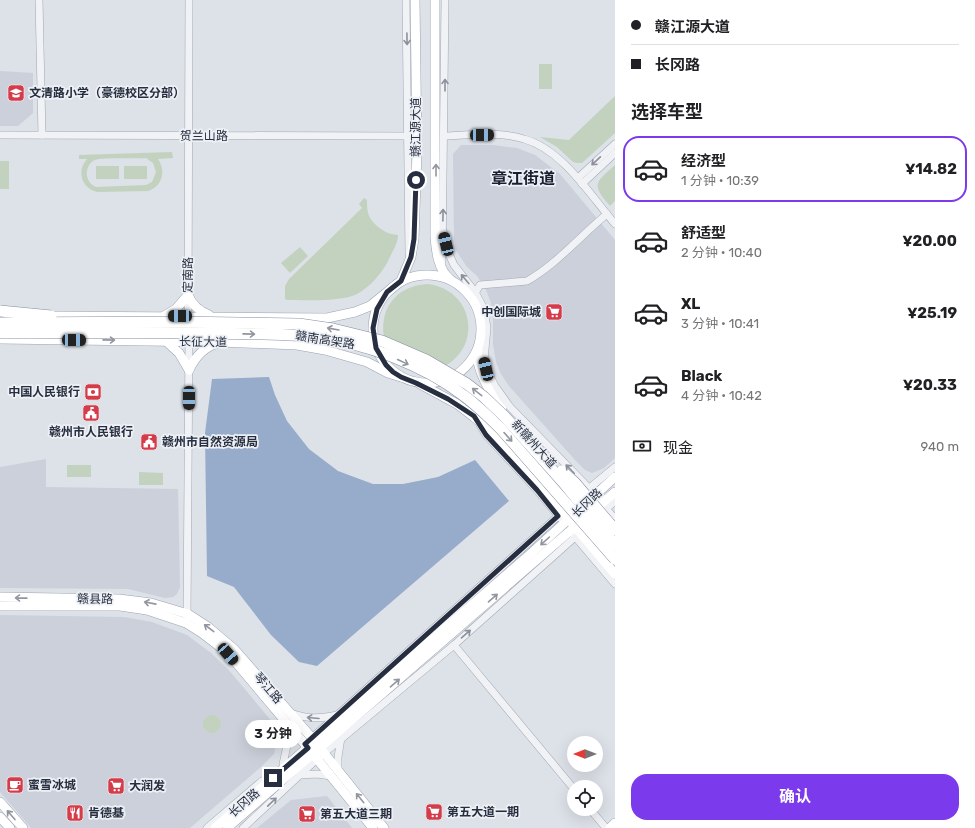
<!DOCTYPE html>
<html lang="zh">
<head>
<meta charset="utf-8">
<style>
  :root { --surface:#fff; --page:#f6f6f6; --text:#202124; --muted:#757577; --line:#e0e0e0; --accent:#7c3aed }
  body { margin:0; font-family:Rubik,"Noto Sans SC",sans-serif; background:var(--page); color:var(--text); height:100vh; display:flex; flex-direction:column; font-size:15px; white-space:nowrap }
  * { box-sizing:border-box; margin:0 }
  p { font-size:13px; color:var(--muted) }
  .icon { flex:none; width:22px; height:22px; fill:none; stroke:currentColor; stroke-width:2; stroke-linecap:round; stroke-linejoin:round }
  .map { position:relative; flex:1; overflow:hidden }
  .drawer { display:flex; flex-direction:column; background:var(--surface); width:360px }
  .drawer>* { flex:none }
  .banner { display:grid; align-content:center; height:88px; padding:0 16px; background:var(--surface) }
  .needle { width:26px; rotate:270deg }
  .fabs { position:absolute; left:567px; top:736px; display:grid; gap:8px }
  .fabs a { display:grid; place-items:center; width:36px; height:36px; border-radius:50%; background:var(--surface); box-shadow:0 4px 16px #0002; font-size:20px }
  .end { position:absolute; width:18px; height:18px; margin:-9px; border:5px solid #262e3f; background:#fff; box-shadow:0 0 0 2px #fff }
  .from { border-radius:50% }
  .bubble { position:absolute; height:28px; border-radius:14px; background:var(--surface); box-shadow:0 4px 16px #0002; font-size:13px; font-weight:700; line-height:28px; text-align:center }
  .car { position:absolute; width:12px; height:24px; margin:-12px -6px; border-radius:5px; box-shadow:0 0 3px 1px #0007; background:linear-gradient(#222 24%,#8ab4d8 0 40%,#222 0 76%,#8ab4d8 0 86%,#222 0) }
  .banner b { display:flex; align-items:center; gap:14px; height:38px; font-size:15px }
  .banner b+b { border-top:1px solid var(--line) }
  .banner i { width:10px; height:10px; background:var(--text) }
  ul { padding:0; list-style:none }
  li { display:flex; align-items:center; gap:12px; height:66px; margin:0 8px 6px; padding:0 8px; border:2px solid transparent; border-radius:16px }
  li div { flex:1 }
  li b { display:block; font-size:15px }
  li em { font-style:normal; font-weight:700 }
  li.selected { border-color:var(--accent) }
  li>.icon { width:36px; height:36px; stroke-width:1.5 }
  h2 { padding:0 16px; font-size:18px; line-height:48px }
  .pay { display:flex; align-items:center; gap:10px; height:44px; padding:0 16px; font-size:15px }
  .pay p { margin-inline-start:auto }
  .button { display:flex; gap:8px; margin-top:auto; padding:8px 16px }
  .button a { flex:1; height:46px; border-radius:16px; background:var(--accent); color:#fff; font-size:16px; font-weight:700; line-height:46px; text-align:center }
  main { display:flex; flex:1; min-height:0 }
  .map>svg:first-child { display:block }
  .built { fill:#cbd0da }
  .green { fill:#c2d2be; fill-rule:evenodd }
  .water { fill:#96acca }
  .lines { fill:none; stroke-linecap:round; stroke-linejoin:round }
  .minor-casing { stroke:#a2a8b2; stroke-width:8 }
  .major-casing { stroke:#9ca4b4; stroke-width:10 }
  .minor { stroke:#f0f2f6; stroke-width:7 }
  .major { stroke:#fff; stroke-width:9 }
  .highway-bridge-casing { stroke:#848d9f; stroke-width:12; stroke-linecap:butt }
  .highway-bridge { stroke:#fff; stroke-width:11 }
  .oneway { stroke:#8b909a }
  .oneway2 { stroke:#92969f }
  .route { stroke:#262e3f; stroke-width:5 }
  .labels { text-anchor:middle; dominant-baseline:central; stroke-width:3.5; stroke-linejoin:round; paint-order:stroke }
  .poi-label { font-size:12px; font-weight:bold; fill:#262e3f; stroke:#edf0f5; text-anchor:start }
  .street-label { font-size:12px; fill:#262e3f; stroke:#edf0f5 }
  .district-label { font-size:16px; font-weight:bold; fill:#191f30; stroke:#edf0f5 }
</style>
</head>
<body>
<main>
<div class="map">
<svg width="615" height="828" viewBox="0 0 615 828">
  <rect width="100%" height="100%" fill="#dde1e8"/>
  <g class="built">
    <path d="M0,71L33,73V113L18,126H0Z"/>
    <path d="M461,145H493L517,148L535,155L560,174L615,240V458L604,468L592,473L585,470L576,461L509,386L501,374L496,362L493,344V320L491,303L486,290L477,276L467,267L461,258L456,250L454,239L453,154Z"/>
    <path d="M46,459V487L178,489L180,587L177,594L173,597L165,598L128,589L0,588V467Z"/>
    <path d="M0,615L124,617L152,622L187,635L211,653L227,668L279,730L274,754L261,767L190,828H31L0,792Z"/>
    <path d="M327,796L352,828H257L291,800Z"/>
  </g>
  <g class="green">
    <rect x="539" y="64" width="13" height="25"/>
    <path d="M615,96V133L582,163H577L573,162L557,147L540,137L569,140Z"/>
    <path d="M172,152L173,158L158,159C166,171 163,186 148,191L97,192C82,188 76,172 87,159H79V155ZM146,158L153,163L156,172L152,182L146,185L96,187C91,185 88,181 87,176C86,170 89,162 95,160C103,157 136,159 146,158Z"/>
    <rect x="0" y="161" width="9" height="28"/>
    <path d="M615,165V201L610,206C591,184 595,183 615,165Z"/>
    <rect x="96" y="166" width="23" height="13"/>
    <rect x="124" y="166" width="23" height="13"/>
    <path d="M364,198L367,200C367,206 367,211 369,216C374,226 387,235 398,235C398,244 392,252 388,261C382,273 370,287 357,294C342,302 305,300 287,300L285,299V286L289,279L362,208L359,204Z"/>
    <path d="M300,247L308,256L290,273L281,263Z"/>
    <path d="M427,284C474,289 484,348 441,368L385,342C377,311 395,286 427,284Z"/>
    <rect x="67" y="465" width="24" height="12"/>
    <path d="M139,472L163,473V485H139Z"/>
    <circle cx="212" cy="724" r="9"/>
  </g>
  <path class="water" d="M269,377L275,395L287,421L309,449L338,471L373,484H403L438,477L475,460L509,501L317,666L299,662L271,635L234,587L207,576L205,433L212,379Z"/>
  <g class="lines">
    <defs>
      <g id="minor">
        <path d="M39,0L42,135"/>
        <path d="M406,0L409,254"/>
        <path d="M0,135L408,136"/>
        <path d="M445,136C470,135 499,131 524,139C562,149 591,196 615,224"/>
        <path d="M578,178L615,144"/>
        <path d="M582,184L615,153"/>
        <path d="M443,231L449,254L454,265L475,292L484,309L487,328L484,360L486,369L495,386L510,407L585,484L615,519"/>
        <path d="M442,264L445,0"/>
        <path d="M472,298L480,285L527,281C557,264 580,236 607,214"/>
        <path d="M188,322L189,0"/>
        <path d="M480,425L486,435L537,490L560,518"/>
        <path d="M581,495L615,467"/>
        <path d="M598,516L615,501"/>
        <path d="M572,533L615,584"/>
        <path d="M187,618L189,338"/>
        <path d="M454,645L574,789"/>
        <path d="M290,713C308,719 319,719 337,715"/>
        <path d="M314,736L566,509"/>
        <path d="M283,764L288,741V724"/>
        <path d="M338,771V757L341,738"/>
        <path d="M300,775L317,774L331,776"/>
        <path d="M590,809L606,828"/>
        <path d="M207,828L262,781"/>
        <path d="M243,828L317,759L454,645L583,530"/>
      </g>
      <g id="major">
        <path d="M435,0V237C436,250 438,270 450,279"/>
        <circle cx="427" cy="329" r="54"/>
        <path d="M188,295C192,305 199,311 209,315"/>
        <path d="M45,316L327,318L355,312L370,306L401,281L411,257L414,239L417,151L415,0"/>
        <path d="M164,316L176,309L188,295"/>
        <path d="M0,339L219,342L297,345L325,350L367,362L388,373L401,377"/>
        <path d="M166,341L179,353L189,370"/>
        <path d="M478,350C474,366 492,397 502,409"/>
        <path d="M189,370C195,357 204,347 218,343"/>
        <path d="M420,384L457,404L474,417L489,430L556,504L615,574"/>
        <path d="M0,597L119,599L151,603L188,614L208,627L234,649L312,738L384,828"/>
        <path d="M0,606H120L147,610L186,623L202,633L228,653L313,754L373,828"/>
        <path d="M0,802L23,828"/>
        <path d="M0,817L10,828"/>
        <path d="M215,828L527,557L615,477"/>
        <path d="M227,828L615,492"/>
        <path d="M610,828L615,823"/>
      </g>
    </defs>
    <use href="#minor" class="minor-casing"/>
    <use href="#major" class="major-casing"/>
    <use href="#minor" class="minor"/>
    <use href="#major" class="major"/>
    <defs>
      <g id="highway-bridge">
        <path d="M0,311L51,316"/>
        <path d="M0,323L177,322L299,324L333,329L382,341L426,360L467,384L484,397L504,416L563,482L615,545"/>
        <path d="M0,333C67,333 133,332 200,333C238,334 277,333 315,337C364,342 424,365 463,395C477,405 489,417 501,429L615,559"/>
        <path d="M562,471L575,483L615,530"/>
      </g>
    </defs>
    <use href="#highway-bridge" class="highway-bridge-casing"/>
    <use href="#highway-bridge" class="highway-bridge"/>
  </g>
  <defs><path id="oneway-shaft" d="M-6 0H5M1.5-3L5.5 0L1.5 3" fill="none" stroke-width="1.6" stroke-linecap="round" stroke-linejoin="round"/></defs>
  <g class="oneway">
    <use href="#oneway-shaft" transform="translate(407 39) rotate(89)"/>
    <use href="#oneway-shaft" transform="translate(445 85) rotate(-90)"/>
    <use href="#oneway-shaft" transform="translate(596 161) rotate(137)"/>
    <use href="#oneway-shaft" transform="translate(443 215) rotate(-89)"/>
    <use href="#oneway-shaft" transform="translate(465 279) rotate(-130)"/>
    <use href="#oneway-shaft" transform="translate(570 469) rotate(-134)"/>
    <use href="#oneway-shaft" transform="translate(466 634) rotate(-41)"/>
    <use href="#oneway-shaft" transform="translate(313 718) rotate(-175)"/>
    <use href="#oneway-shaft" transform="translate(272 802) rotate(-44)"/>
  </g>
  <g class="oneway2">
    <use href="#oneway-shaft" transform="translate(436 170) rotate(-90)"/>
    <use href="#oneway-shaft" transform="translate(333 329) rotate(-170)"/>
    <use href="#oneway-shaft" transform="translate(249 334) rotate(1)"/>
    <use href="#oneway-shaft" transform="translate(109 340) rotate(1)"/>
    <use href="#oneway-shaft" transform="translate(403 362) rotate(25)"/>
    <use href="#oneway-shaft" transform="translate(477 392) rotate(-142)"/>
    <use href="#oneway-shaft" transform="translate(508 437) rotate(48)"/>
    <use href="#oneway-shaft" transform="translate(545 541) rotate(138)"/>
    <use href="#oneway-shaft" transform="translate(21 598) rotate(-179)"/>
    <use href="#oneway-shaft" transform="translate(493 598) rotate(-41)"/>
    <use href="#oneway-shaft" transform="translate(150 603) rotate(-169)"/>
    <use href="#oneway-shaft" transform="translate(209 628) rotate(-143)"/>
    <use href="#oneway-shaft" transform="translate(395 683) rotate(-41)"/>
    <use href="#oneway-shaft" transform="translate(360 798) rotate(-129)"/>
    <use href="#oneway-shaft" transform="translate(11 815) rotate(-131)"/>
  </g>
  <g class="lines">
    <path class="route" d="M273,778L308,748L305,744L558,516L537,490L486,435L474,416L448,399L416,383L401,377L393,372L386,365L376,348L373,328L377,309L387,292L401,281L411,257L414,239L416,180"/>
  </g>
  <defs>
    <symbol id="school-square" viewBox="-11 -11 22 22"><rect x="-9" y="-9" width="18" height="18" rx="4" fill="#d43c49" stroke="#edf0f5"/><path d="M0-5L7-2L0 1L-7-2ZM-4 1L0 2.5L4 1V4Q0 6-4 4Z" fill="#fff"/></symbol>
    <symbol id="supermarket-square" viewBox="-11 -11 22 22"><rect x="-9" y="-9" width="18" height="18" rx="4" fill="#d43c49" stroke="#edf0f5"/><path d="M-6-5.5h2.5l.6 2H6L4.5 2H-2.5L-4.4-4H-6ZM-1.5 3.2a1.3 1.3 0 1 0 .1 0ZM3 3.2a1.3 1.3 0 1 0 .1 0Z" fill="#fff"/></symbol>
    <symbol id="bank-square" viewBox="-11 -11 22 22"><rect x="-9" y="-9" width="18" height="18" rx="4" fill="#d43c49" stroke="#edf0f5"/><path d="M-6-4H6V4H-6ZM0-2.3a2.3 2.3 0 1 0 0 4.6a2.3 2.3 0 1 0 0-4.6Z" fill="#fff"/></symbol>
    <symbol id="civic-square" viewBox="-11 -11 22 22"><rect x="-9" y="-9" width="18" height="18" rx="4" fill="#d43c49" stroke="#edf0f5"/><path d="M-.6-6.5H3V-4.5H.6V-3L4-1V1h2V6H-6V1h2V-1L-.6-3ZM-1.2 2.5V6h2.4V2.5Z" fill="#fff"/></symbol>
    <symbol id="cafe-square" viewBox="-11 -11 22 22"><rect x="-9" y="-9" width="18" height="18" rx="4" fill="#d43c49" stroke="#edf0f5"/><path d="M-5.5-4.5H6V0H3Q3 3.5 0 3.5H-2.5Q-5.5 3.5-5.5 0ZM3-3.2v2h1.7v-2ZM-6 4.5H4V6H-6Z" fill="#fff"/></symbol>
    <symbol id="restaurant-square" viewBox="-11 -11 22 22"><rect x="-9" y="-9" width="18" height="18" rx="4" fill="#d43c49" stroke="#edf0f5"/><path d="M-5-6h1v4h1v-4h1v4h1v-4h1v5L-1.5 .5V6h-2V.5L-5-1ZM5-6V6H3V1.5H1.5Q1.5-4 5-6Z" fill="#fff"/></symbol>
  </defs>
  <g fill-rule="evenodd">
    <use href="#school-square" x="6" y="83" width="20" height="20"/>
    <use href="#supermarket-square" x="544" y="302" width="20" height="20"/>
    <use href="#bank-square" x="83" y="382" width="20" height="20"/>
    <use href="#civic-square" x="81" y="403" width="20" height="20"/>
    <use href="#civic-square" x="139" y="432" width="20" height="20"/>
    <use href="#cafe-square" x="5" y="775" width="20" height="20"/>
    <use href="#supermarket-square" x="106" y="776" width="20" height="20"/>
    <use href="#supermarket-square" x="424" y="802" width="20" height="20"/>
    <use href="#restaurant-square" x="65" y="803" width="20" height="20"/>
    <use href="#supermarket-square" x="297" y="804" width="20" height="20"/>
  </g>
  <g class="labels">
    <g class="poi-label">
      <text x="29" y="93">文清路小学（豪德校区分部）</text>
      <text x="541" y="312" text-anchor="end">中创国际城</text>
      <text x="80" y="392" text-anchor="end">中国人民银行</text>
      <text x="91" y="432" text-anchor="middle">赣州市人民银行</text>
      <text x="162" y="442">赣州市自然资源局</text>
      <text x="28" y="785">蜜雪冰城</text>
      <text x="129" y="786">大润发</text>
      <text x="447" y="812">第五大道一期</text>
      <text x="88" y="813">肯德基</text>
      <text x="320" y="814">第五大道三期</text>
    </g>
    <g class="street-label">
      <text transform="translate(416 127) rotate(-90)">赣江源大道</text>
      <text x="204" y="136">贺兰山路</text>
      <text transform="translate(188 275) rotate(-89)">定南路</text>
      <text transform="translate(325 340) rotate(9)">赣南高架路</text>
      <text transform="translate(203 342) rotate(1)">长征大道</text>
      <text transform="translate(534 444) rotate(48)">新赣州大道</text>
      <text transform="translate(587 503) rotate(-43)">长冈路</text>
      <text transform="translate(95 599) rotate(1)">赣县路</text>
      <text transform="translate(268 688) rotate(49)">琴江路</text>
      <text transform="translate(244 803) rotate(-41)">长冈路</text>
    </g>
    <g class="district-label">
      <text x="523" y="178">章江街道</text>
    </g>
  </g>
</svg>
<div class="fabs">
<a><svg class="needle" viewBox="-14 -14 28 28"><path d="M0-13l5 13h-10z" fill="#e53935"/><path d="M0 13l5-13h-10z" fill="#757577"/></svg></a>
<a><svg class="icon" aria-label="locate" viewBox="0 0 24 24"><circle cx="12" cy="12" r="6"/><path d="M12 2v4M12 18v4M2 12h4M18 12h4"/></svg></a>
</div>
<i class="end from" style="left:416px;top:180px"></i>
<i class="end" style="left:273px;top:778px"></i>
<div class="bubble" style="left:245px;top:720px;width:56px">3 分钟</div>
<i class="car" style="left:482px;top:135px;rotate:89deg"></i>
<i class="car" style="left:446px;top:244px;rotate:346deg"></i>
<i class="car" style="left:180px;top:316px;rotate:270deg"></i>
<i class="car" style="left:74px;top:340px;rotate:91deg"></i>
<i class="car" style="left:486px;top:369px;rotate:347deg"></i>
<i class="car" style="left:189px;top:398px;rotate:180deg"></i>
<i class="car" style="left:228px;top:654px;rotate:139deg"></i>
</div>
<section class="drawer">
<div class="banner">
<b><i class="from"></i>赣江源大道</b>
<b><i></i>长冈路</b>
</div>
<h2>选择车型</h2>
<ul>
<li class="selected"><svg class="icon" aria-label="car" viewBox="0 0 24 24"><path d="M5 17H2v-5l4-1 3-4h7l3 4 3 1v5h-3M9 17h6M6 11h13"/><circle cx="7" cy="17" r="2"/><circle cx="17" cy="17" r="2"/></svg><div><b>经济型</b><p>1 分钟 · 10:39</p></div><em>¥14.82</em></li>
<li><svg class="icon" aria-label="car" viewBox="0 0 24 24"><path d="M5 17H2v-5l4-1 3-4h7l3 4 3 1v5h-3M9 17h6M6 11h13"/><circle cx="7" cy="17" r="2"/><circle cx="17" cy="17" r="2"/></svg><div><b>舒适型</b><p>2 分钟 · 10:40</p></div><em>¥20.00</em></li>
<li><svg class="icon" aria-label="car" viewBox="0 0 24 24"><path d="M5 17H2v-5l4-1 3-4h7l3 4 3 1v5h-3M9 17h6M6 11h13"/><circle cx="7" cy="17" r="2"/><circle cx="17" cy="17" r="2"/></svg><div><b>XL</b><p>3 分钟 · 10:41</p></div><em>¥25.19</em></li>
<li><svg class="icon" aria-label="car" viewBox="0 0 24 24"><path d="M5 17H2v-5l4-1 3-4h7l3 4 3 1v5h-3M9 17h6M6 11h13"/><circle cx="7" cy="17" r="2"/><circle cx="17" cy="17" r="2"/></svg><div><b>Black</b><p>4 分钟 · 10:42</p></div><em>¥20.33</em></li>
</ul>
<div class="pay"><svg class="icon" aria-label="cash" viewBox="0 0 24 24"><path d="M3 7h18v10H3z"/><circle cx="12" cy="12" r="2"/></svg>现金<p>940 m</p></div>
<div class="button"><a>确认</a></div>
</section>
</main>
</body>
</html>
